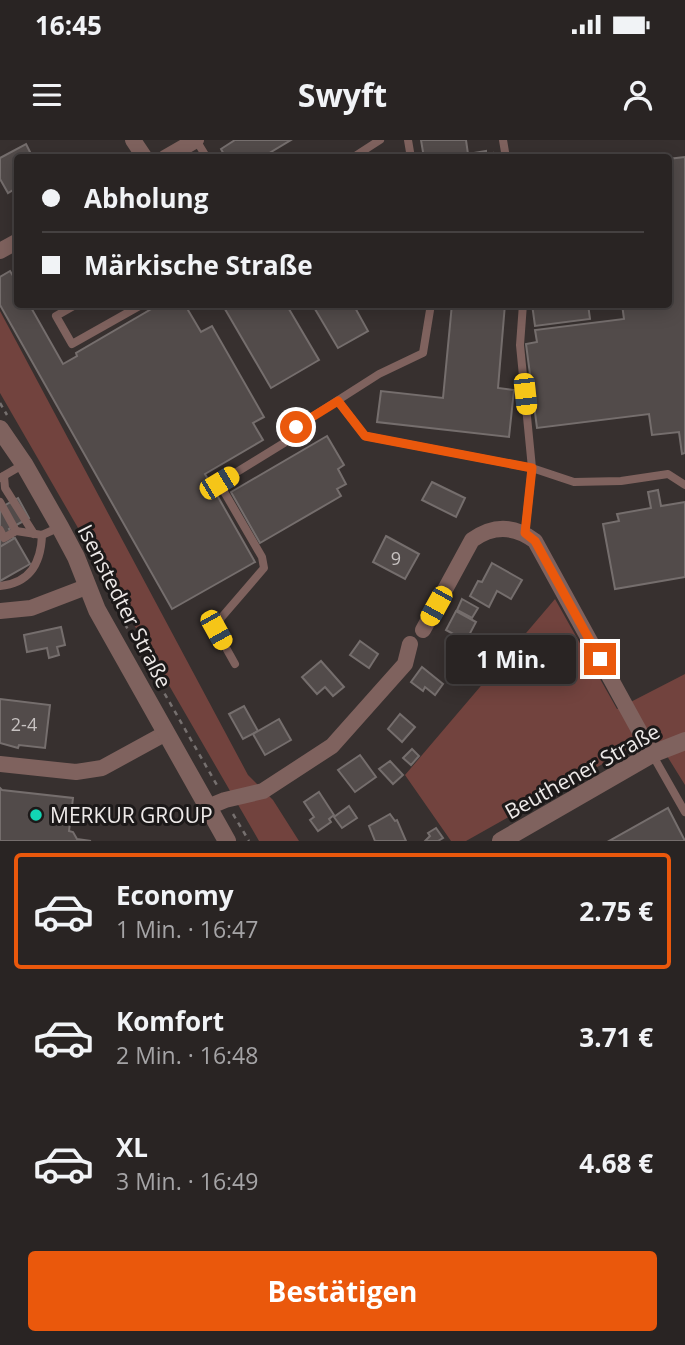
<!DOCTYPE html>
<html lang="de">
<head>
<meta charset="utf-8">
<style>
  :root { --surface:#292423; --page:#353030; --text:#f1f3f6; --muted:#a5a4a6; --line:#454141; --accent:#ea580c }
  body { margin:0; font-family:"Open Sans",sans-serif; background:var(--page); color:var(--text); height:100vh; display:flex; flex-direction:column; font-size:26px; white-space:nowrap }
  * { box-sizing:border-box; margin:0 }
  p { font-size:23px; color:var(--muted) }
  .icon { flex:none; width:38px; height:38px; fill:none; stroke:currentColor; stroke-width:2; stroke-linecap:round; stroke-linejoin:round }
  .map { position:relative; height:701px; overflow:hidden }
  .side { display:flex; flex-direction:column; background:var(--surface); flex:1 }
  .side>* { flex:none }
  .guide { position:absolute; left:14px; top:14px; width:658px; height:154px; border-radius:7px; box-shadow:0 4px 18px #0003,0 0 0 2px var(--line); display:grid; align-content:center; height:154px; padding:0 28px; background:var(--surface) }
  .end { position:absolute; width:32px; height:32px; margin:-16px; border:9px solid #ea580c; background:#fff; box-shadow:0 0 0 4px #fff }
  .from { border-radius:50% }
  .bubble { position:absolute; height:49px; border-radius:7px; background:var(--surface); box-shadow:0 4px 18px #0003,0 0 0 2px var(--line); font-size:23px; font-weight:700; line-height:49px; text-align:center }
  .car { position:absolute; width:21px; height:42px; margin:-21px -10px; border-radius:9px; box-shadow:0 0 5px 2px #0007; background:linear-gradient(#f5c518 24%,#345 0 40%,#f5c518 0 76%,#345 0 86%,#f5c518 0) }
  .guide b { display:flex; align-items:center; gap:24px; height:66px; font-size:26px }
  .guide b+b { border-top:2px solid var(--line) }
  .guide i { width:18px; height:18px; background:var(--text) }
  ul { padding:12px 0 0; list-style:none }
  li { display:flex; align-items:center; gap:21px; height:116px; margin:0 14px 10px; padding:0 14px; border:4px solid transparent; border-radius:7px }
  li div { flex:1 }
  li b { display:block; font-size:26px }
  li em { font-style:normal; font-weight:700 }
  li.active { border-color:var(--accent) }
  li>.icon { width:63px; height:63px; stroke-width:1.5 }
  .action { display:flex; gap:14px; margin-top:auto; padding:14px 28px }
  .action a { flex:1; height:80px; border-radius:7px; background:var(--accent); color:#fff; font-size:28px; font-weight:700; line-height:80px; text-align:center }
  .status { display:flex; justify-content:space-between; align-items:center; height:49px; padding:0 35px; background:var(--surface); direction:ltr }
  .status svg { height:19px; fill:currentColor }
  header { display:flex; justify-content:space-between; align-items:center; height:91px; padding:0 28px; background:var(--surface); font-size:32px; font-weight:700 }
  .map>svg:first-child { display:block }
  .green { fill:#72433e }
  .building { fill:#524b4a; stroke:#756e6d; stroke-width:2 }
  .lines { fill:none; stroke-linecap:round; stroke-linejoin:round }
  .path { stroke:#76706f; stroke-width:2.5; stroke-dasharray:5 5; stroke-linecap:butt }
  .service { stroke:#7f625e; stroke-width:8 }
  .minor { stroke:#7f625e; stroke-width:16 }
  .tertiary { stroke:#7f625e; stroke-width:18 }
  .route { stroke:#ea580c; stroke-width:9 }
  .poi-dot { fill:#12d5b4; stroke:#1c1919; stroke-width:2.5 }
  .labels { text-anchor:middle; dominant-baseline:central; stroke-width:6; stroke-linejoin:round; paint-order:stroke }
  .number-label { font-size:18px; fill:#c7c2c1 }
  .street-label { font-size:21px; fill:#eeeae9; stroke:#1c1919 }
  .poi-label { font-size:21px; fill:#eeeae9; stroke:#1c1919; text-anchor:start }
</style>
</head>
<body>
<div class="status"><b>16:45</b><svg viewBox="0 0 49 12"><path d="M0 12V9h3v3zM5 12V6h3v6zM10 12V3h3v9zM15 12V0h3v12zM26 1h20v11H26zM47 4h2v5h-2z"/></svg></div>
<header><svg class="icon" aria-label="menu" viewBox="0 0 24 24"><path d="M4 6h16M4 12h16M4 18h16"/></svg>Swyft<svg class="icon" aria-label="person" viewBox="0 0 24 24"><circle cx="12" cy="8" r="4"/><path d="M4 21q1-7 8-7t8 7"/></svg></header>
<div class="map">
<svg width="685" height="701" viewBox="0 0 685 701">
  <rect width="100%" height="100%" fill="#37302f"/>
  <g class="green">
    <path d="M0,171L248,635L273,660L299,701H259L0,253Z"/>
    <path d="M555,459L617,569L685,534V645L654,595L466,701H451L405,635Z"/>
  </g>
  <g class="building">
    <path d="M235,0H291L261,18H226L221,9Z"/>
    <path d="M421,0H466L468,14L486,11V14L493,13V18H424Z"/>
    <path d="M26,4L33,18H18V47L8,53L0,39V18Z"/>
    <path d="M685,17V313L682,314L679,292L652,295L649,274L537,288L526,204L537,202L535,190L624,179L622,164H668V19Z"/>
    <path d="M10,131L18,144V164H29L63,224L77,216L76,213L160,164H197L188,170L201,192L212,186L264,277L253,283L263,300L205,334L255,422L172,469L0,165V137Z"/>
    <path d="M222,164H286L319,220L271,248Z"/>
    <path d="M312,164H353L368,191L338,208Z"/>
    <path d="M452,164H505L498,248L514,250L509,297L377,282L381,251L443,258Z"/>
    <path d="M532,164H588L590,179L535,186Z"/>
    <path d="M327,296L344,325L338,329L346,344L337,349L341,356L260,403L231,352Z"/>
    <path d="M432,342L465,358L456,377L422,360Z"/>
    <path d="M658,350L661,366L685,362V437L615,449L603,384L619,381L617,374L651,368L648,352Z"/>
    <path d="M18,358L29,378L9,389L14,399L0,407V368Z"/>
    <path d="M386,396L419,414L405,439L373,422Z"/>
    <path d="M15,398L30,424L0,441V407Z"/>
    <path d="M492,423L522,440L511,459L497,451L489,467L470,456L478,441L482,442Z"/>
    <path d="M462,459L478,468L472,478L457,470Z"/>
    <path d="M456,471L476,482L466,501L446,490Z"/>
    <path d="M61,487L65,505L57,507L59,515L49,518L47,508L27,512L24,495Z"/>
    <path d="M360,501L378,514L369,528L350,515Z"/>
    <path d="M321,521L344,547L333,556L325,547L317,554L302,537Z"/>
    <path d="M422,527L443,544L435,555L425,547L423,551L411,542Z"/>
    <path d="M0,559L50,565L45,608L19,605L18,608L0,603Z"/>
    <path d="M244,566L258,591L243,599L229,574Z"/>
    <path d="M400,574L415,587L402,602L388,589Z"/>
    <path d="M279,579L291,600L265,615L253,594Z"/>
    <path d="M412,609L419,616L411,625L403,618Z"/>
    <path d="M360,615L376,637L355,652L338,630Z"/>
    <path d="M390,621L403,635L393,644L379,629Z"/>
    <path d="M0,648L2,650L73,658L69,691L73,692L77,699L91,701H0Z"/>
    <path d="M319,652L334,675L329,679L331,682L318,691L310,680L314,677L304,662Z"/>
    <path d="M349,666L357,678L342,688L334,677Z"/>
    <path d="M668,668L685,701H609Z"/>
    <path d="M390,674L395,681L397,680L406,701H375L369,686Z"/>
    <path d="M436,688L443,698L438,701H425L430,696L428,693Z"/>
  </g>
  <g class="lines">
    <g class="path">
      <path d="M0,263L7,275"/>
      <path d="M110,458L218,647"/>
      <path d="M233,674L249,701"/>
    </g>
    <g class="service">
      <path d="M196,0L207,18"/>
      <path d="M408,0L411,18"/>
      <path d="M503,0L506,18"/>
      <path d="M352,18L380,0"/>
      <path d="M77,164L56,176L72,204L143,164"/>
      <path d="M523,164L520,205L532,328L525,393"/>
      <path d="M338,261L365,296L532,328L574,342L621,341L668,334L685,345"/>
      <path d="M4,336L5,348L34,394"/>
      <path d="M0,338L24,324"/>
      <path d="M0,362L16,391"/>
      <path d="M0,390L4,398L16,391L42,395L60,387"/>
      <path d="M0,446C30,443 41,423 42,395"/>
      <path d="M235,524L216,490L221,478L264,428L262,417L219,343L284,303L296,287L379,234L423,213L431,164"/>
      <path d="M652,614L685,672"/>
    </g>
    <g class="minor">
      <path d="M133,0L145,18"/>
      <path d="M165,18L196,0"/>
      <path d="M0,111L18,101"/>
      <path d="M0,471L31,468L86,447"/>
      <path d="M423,490L472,400C493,385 514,385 535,401L652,614"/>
      <path d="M0,624L76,632L102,628L166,593"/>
      <path d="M208,667L225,660L263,651L332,606L405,524L410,504"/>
    </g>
    <g class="tertiary">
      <path d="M0,289L24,324L60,387L76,417L97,470L227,701"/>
      <path d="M501,701L652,614L685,601"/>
    </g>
  </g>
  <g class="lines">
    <path class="route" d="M296,287L338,261L365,296L532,328L525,393L535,401L600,519"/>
  </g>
  <circle class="poi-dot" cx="36" cy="675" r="7"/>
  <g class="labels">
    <g class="number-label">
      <text x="396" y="418">9</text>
      <text x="24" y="584">2-4</text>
    </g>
    <g class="street-label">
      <text transform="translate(125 466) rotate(63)">Isenstedter Straße</text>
      <text transform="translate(582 631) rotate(-29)">Beuthener Straße</text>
    </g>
    <g class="poi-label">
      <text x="50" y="675">MERKUR GROUP</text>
    </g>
  </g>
</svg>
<i class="end from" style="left:296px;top:287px"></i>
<i class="end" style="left:600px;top:519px"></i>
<div class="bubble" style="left:446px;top:495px;width:130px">1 Min.</div>
<i class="car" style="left:525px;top:254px;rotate:174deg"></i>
<i class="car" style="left:219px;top:343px;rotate:59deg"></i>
<i class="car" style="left:436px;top:466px;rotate:209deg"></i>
<i class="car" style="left:216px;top:490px;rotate:151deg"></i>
<div class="guide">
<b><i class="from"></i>Abholung</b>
<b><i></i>Märkische Straße</b>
</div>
</div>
<section class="side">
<ul>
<li class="active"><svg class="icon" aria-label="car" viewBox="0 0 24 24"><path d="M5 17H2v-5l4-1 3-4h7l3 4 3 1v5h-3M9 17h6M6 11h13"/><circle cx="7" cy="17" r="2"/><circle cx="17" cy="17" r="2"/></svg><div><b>Economy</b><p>1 Min. · 16:47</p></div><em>2.75 €</em></li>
<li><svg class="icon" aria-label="car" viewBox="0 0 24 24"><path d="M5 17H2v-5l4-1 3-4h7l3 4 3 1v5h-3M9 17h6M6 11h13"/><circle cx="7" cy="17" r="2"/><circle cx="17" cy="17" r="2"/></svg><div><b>Komfort</b><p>2 Min. · 16:48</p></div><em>3.71 €</em></li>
<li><svg class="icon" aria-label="car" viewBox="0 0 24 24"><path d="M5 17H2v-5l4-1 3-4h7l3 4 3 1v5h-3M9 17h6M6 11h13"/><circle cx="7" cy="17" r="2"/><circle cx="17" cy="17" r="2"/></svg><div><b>XL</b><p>3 Min. · 16:49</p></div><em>4.68 €</em></li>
</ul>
<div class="action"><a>Bestätigen</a></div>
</section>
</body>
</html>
